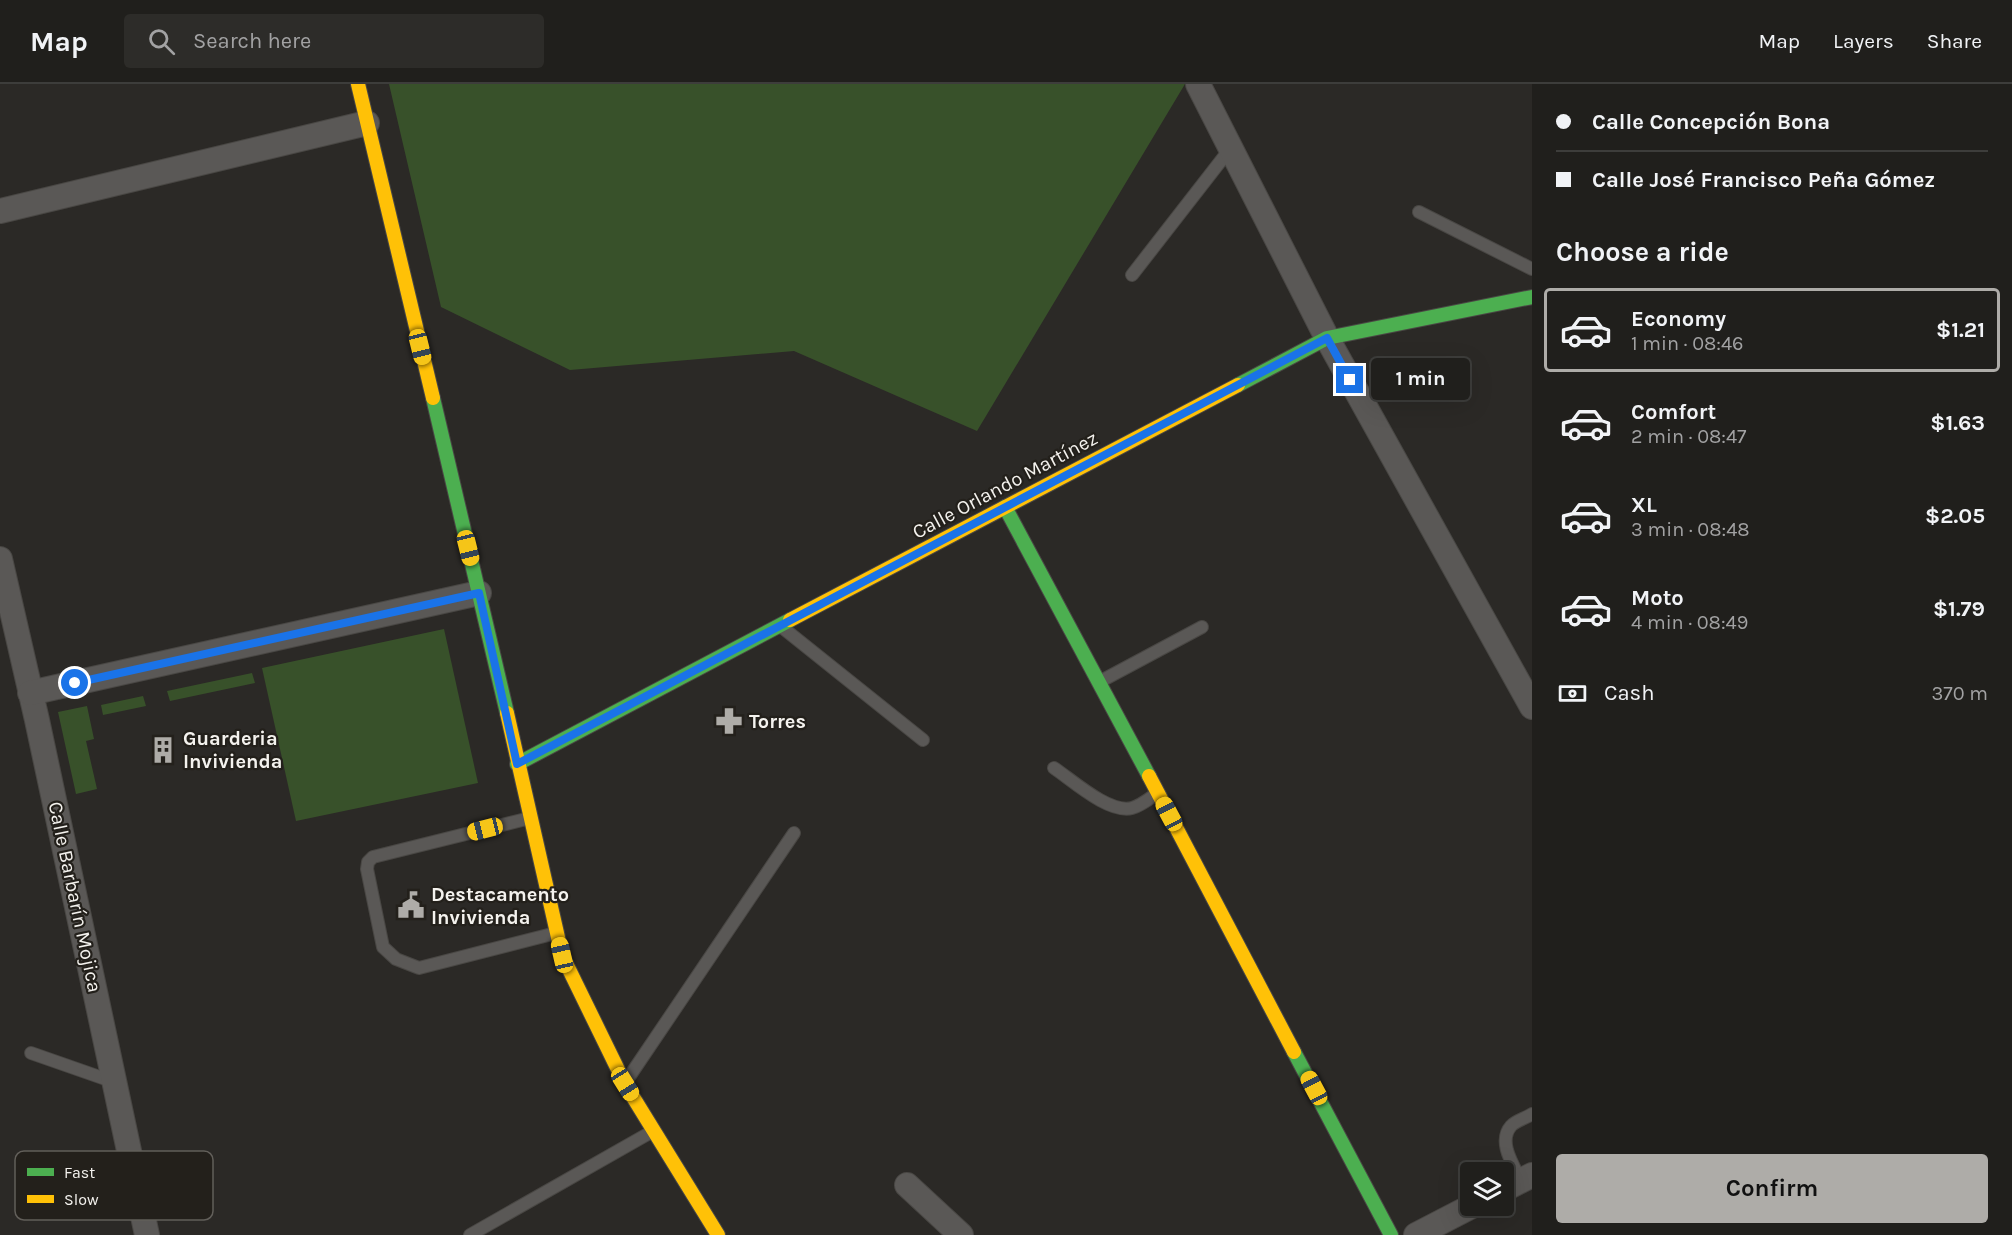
<!DOCTYPE html>
<html lang="en">
<head>
<meta charset="utf-8">
<style>
  :root { --surface:#201f1c; --page:#2d2c29; --text:#f1f3f6; --muted:#a2a2a3; --line:#3d3d3b; --accent:#aeaca8 }
  body { margin:0; font-family:Karla,sans-serif; background:var(--page); color:var(--text); height:100vh; display:flex; flex-direction:column; font-size:22px; white-space:nowrap }
  * { box-sizing:border-box; margin:0 }
  p { font-size:20px; color:var(--muted) }
  .icon { flex:none; width:33px; height:33px; fill:none; stroke:currentColor; stroke-width:2; stroke-linecap:round; stroke-linejoin:round }
  .map { position:relative; flex:1; overflow:hidden }
  .panel { display:flex; flex-direction:column; background:var(--surface); width:480px }
  .panel>* { flex:none }
  .guide { display:grid; align-content:center; height:132px; padding:0 24px; background:var(--surface) }
  .controls { position:absolute; left:1460px; top:1078px; display:grid; gap:12px }
  .controls a { display:grid; place-items:center; width:54px; height:54px; border-radius:6px; background:var(--surface); box-shadow:0 6px 24px #0002,0 0 0 2px var(--line); font-size:30px }
  .end { position:absolute; width:27px; height:27px; margin:-14px; border:8px solid #1a73e8; background:#fff; box-shadow:0 0 0 3px #fff }
  .from { border-radius:50% }
  .bubble { position:absolute; height:42px; border-radius:6px; background:var(--surface); box-shadow:0 6px 24px #0002,0 0 0 2px var(--line); font-size:20px; font-weight:700; line-height:42px; text-align:center }
  .car { position:absolute; width:18px; height:36px; margin:-18px -9px; border-radius:8px; box-shadow:0 0 4px 2px #0007; background:linear-gradient(#f5c518 24%,#345 0 40%,#f5c518 0 76%,#345 0 86%,#f5c518 0) }
  .guide b { display:flex; align-items:center; gap:21px; height:57px; font-size:22px }
  .guide b+b { border-top:2px solid var(--line) }
  .guide i { width:15px; height:15px; background:var(--text) }
  ul { padding:0; list-style:none }
  li { display:flex; align-items:center; gap:18px; height:84px; margin:0 12px 9px; padding:0 12px; border:3px solid transparent; border-radius:6px }
  li div { flex:1 }
  li b { display:block; font-size:22px }
  li em { font-style:normal; font-weight:700 }
  li.active { border-color:var(--accent) }
  li>.icon { width:54px; height:54px; stroke-width:1.5 }
  h2 { padding:0 24px; font-size:27px; line-height:72px }
  .pay { display:flex; align-items:center; gap:15px; height:66px; padding:0 24px; font-size:22px }
  .pay p { margin-inline-start:auto }
  .button { display:flex; gap:12px; margin-top:auto; padding:12px 24px }
  .button a { flex:1; height:69px; border-radius:6px; background:var(--accent); color:#111; font-size:24px; font-weight:700; line-height:69px; text-align:center }
  header { display:flex; align-items:center; gap:36px; box-sizing:border-box; height:84px; padding:0 30px; background:var(--surface); border-bottom:2px solid var(--line) }
  header strong { font-size:28px }
  nav { display:flex; gap:33px; margin-inline-start:auto; font-size:21px }
  .search { width:420px; height:54px; background:var(--page); display:flex; align-items:center; gap:15px; box-sizing:border-box; padding:0 21px; border-radius:6px; color:var(--muted); font-size:22px }
  main { display:flex; flex:1; min-height:0 }
  .map>svg:first-child { display:block }
  .green { fill:#38512a }
  .lines { fill:none; stroke-linecap:round; stroke-linejoin:round }
  .lane-casing { stroke:#494744; stroke-width:14 }
  .street-casing { stroke:#494744; stroke-width:26 }
  .fast-casing { stroke:#494744; stroke-width:16 }
  .slow-casing { stroke:#494744; stroke-width:16 }
  .lane { stroke:#5a5856; stroke-width:12 }
  .street { stroke:#5a5856; stroke-width:24 }
  .fast { stroke:#4caf50; stroke-width:14 }
  .slow { stroke:#ffc107; stroke-width:14 }
  .route { stroke:#1a73e8; stroke-width:8 }
  .labels { text-anchor:middle; dominant-baseline:central; stroke-width:4.5; stroke-linejoin:round; paint-order:stroke }
  .street-label { font-size:20px; fill:#f4f2ee; stroke:#23201b }
  .poi-label { font-size:20px; font-weight:bold; fill:#f4f2ee; stroke:#23201b; text-anchor:start }
  .key { fill:#23201b; stroke:#625f5a; stroke-width:1.5 }
  .key-label { font-size:16px; fill:#f4f2ee }
</style>
</head>
<body>
<header>
<strong>Map</strong>
<div class="search"><svg class="icon" aria-label="search" viewBox="0 0 24 24"><circle cx="10" cy="10" r="6"/><path d="M15 15l6 6"/></svg>Search here</div>
<nav><a>Map</a><a>Layers</a><a>Share</a></nav>
</header>
<main>
<div class="map">
<svg width="1532" height="1151" viewBox="0 0 1532 1151">
  <rect width="100%" height="100%" fill="#2b2926"/>
  <g class="green">
    <path d="M389,0H1185L977,347L794,267L570,286L441,223Z"/>
    <path d="M444,545L478,699L296,737L262,584Z"/>
    <path d="M252,589L255,599L170,617L167,607Z"/>
    <path d="M143,612L146,622L103,631L101,621Z"/>
    <path d="M87,622L94,655L86,657L97,705L76,710L58,628Z"/>
  </g>
  <g class="lines">
    <defs>
      <g id="lane">
        <path d="M1419,128L1532,185"/>
        <path d="M1132,191L1230,65"/>
        <path d="M783,544L923,656"/>
        <path d="M1101,597L1202,543"/>
        <path d="M1054,684C1072,696 1109,730 1132,724C1140,722 1149,715 1156,710"/>
        <path d="M530,734L373,773L368,778L367,785L383,863L396,875L419,884L556,849"/>
        <path d="M31,969L114,998"/>
        <path d="M627,996L794,749"/>
        <path d="M1521,1097C1514,1082 1497,1058 1511,1042C1515,1037 1526,1034 1532,1030"/>
        <path d="M470,1151L653,1047"/>
      </g>
      <g id="street">
        <path d="M1198,0L1327,254L1532,623"/>
        <path d="M0,127L367,39"/>
        <path d="M0,475L37,636L147,1151"/>
        <path d="M30,609L479,509"/>
        <path d="M907,1101L961,1151"/>
        <path d="M1503,1106L1532,1091"/>
        <path d="M1416,1151L1472,1122"/>
      </g>
      <g id="fast">
        <path d="M1238,301L1327,254L1532,213"/>
        <path d="M433,314L507,629"/>
        <path d="M1005,423L1149,692"/>
        <path d="M517,680L790,536"/>
        <path d="M1294,968L1391,1151"/>
      </g>
      <g id="slow">
        <path d="M358,0L433,314"/>
        <path d="M790,536L1238,301"/>
        <path d="M507,629L562,871L625,1000L718,1151"/>
        <path d="M1149,692L1294,968"/>
      </g>
    </defs>
    <use href="#lane" class="lane-casing"/>
    <use href="#street" class="street-casing"/>
    <use href="#fast" class="fast-casing"/>
    <use href="#slow" class="slow-casing"/>
    <use href="#lane" class="lane"/>
    <use href="#street" class="street"/>
    <use href="#fast" class="fast"/>
    <use href="#slow" class="slow"/>
  </g>
  <g class="lines">
    <path class="route" d="M75,599L479,509L517,680L1327,254L1350,296"/>
  </g>
  <defs>
    <symbol id="pharmacy-bare" viewBox="-9 -9 18 18"><path d="M-2-6h4v4h4v4h-4v4h-4v-4h-4v-4h4Z" fill="#aeaca8" stroke="#23201b" stroke-width="2.5" paint-order="stroke"/></symbol>
    <symbol id="building-bare" viewBox="-9 -9 18 18"><path d="M-4-6H4V6H1V3H-1V6H-4ZM-2.5-4.3h1.7v1.8h-1.7ZM.8-4.3h1.7v1.8H.8ZM-2.5-1h1.7V.8h-1.7ZM.8-1h1.7V.8H.8Z" fill="#aeaca8" stroke="#23201b" stroke-width="2.5" paint-order="stroke"/></symbol>
    <symbol id="civic-bare" viewBox="-9 -9 18 18"><path d="M-.6-6.5H3V-4.5H.6V-3L4-1V1h2V6H-6V1h2V-1L-.6-3ZM-1.2 2.5V6h2.4V2.5Z" fill="#aeaca8" stroke="#23201b" stroke-width="2.5" paint-order="stroke"/></symbol>
  </defs>
  <g fill-rule="evenodd">
    <use href="#pharmacy-bare" x="710" y="618" width="38" height="38"/>
    <use href="#building-bare" x="144" y="647" width="38" height="38"/>
    <use href="#civic-bare" x="392" y="802" width="38" height="38"/>
  </g>
  <g class="labels">
    <g class="street-label">
      <text transform="translate(1005 401) rotate(-28)">Calle Orlando Martínez</text>
      <text transform="translate(75 813) rotate(78)">Calle Barbarín Mojica</text>
    </g>
    <g class="poi-label">
      <text x="749" y="637">Torres</text>
      <text x="183" y="654">Guarderia<tspan x="183" dy="23">Invivienda</tspan></text>
      <text x="431" y="810">Destacamento<tspan x="431" dy="23">Invivienda</tspan></text>
    </g>
  </g>
  <rect x="15" y="1067" width="198" height="69" rx="9" class="key"/>
  <rect x="27" y="1084" width="27" height="8" fill="#4caf50"/>
  <rect x="27" y="1111" width="27" height="8" fill="#ffc107"/>
  <g class="key-label">
    <text x="64" y="1094">Fast</text>
    <text x="64" y="1121">Slow</text>
  </g>
</svg>
<div class="controls">
<a><svg class="icon" aria-label="layers" viewBox="0 0 24 24"><path d="M12 4l9 5-9 5-9-5zM3 14l9 5 9-5"/></svg></a>
</div>
<i class="end from" style="left:75px;top:599px"></i>
<i class="end" style="left:1350px;top:296px"></i>
<div class="bubble" style="left:1371px;top:274px;width:99px">1 min</div>
<i class="car" style="left:420px;top:263px;rotate:166deg"></i>
<i class="car" style="left:468px;top:464px;rotate:166deg"></i>
<i class="car" style="left:1169px;top:730px;rotate:332deg"></i>
<i class="car" style="left:485px;top:745px;rotate:256deg"></i>
<i class="car" style="left:562px;top:871px;rotate:347deg"></i>
<i class="car" style="left:625px;top:1000px;rotate:148deg"></i>
<i class="car" style="left:1314px;top:1004px;rotate:332deg"></i>
</div>
<section class="panel">
<div class="guide">
<b><i class="from"></i>Calle Concepción Bona</b>
<b><i></i>Calle José Francisco Peña Gómez</b>
</div>
<h2>Choose a ride</h2>
<ul>
<li class="active"><svg class="icon" aria-label="car" viewBox="0 0 24 24"><path d="M5 17H2v-5l4-1 3-4h7l3 4 3 1v5h-3M9 17h6M6 11h13"/><circle cx="7" cy="17" r="2"/><circle cx="17" cy="17" r="2"/></svg><div><b>Economy</b><p>1 min · 08:46</p></div><em>$1.21</em></li>
<li><svg class="icon" aria-label="car" viewBox="0 0 24 24"><path d="M5 17H2v-5l4-1 3-4h7l3 4 3 1v5h-3M9 17h6M6 11h13"/><circle cx="7" cy="17" r="2"/><circle cx="17" cy="17" r="2"/></svg><div><b>Comfort</b><p>2 min · 08:47</p></div><em>$1.63</em></li>
<li><svg class="icon" aria-label="car" viewBox="0 0 24 24"><path d="M5 17H2v-5l4-1 3-4h7l3 4 3 1v5h-3M9 17h6M6 11h13"/><circle cx="7" cy="17" r="2"/><circle cx="17" cy="17" r="2"/></svg><div><b>XL</b><p>3 min · 08:48</p></div><em>$2.05</em></li>
<li><svg class="icon" aria-label="car" viewBox="0 0 24 24"><path d="M5 17H2v-5l4-1 3-4h7l3 4 3 1v5h-3M9 17h6M6 11h13"/><circle cx="7" cy="17" r="2"/><circle cx="17" cy="17" r="2"/></svg><div><b>Moto</b><p>4 min · 08:49</p></div><em>$1.79</em></li>
</ul>
<div class="pay"><svg class="icon" aria-label="cash" viewBox="0 0 24 24"><path d="M3 7h18v10H3z"/><circle cx="12" cy="12" r="2"/></svg>Cash<p>370 m</p></div>
<div class="button"><a>Confirm</a></div>
</section>
</main>
</body>
</html>
